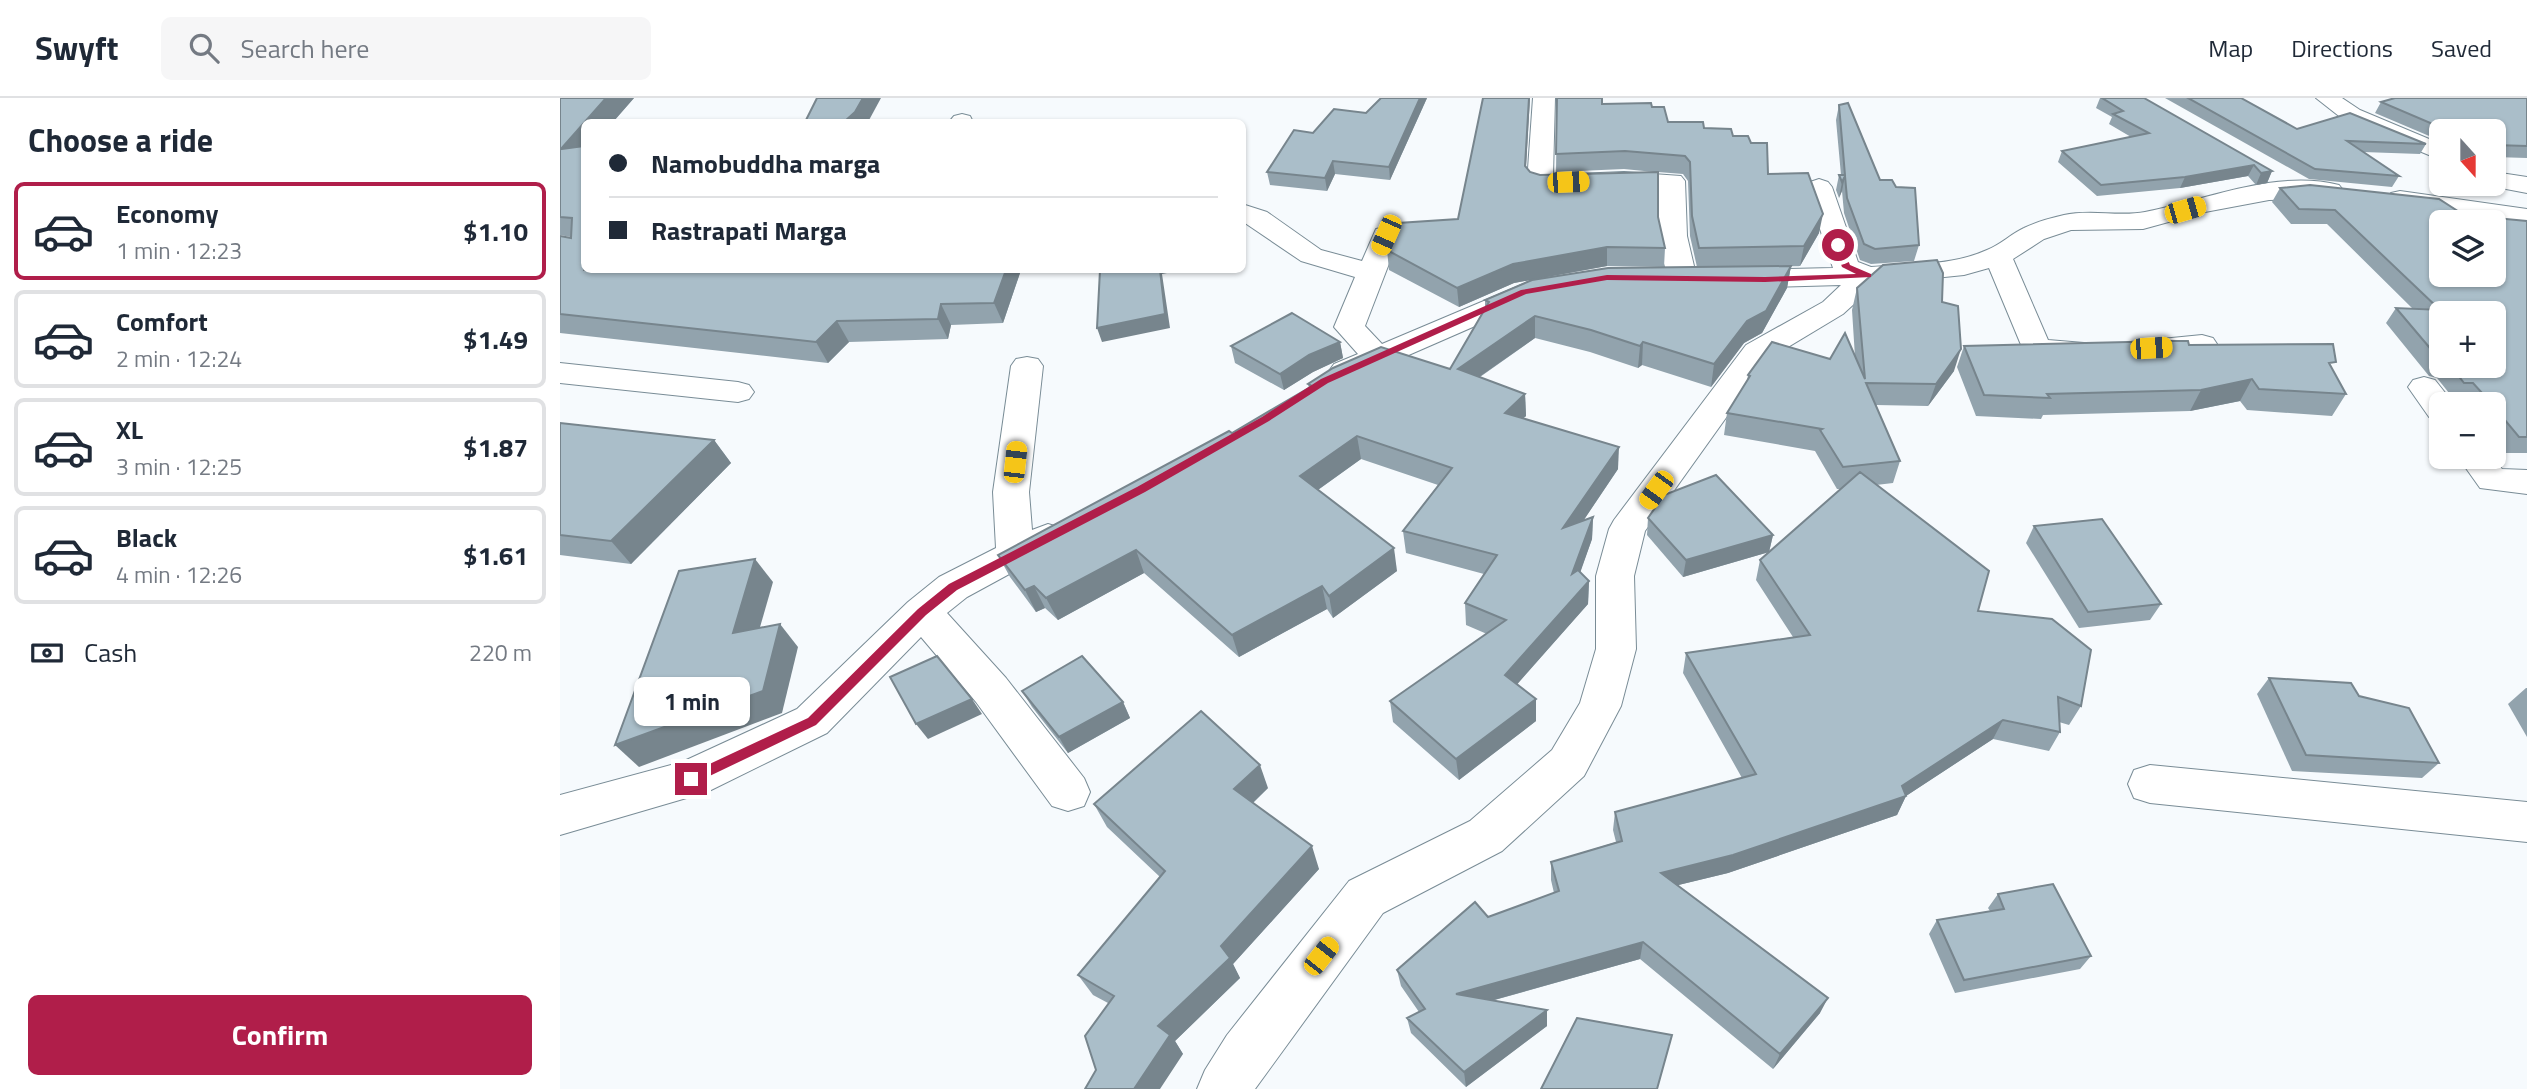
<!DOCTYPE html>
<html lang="en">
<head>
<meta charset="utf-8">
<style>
  :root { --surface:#fff; --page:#f6f6f7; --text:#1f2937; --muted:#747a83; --line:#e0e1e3; --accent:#b01e4a }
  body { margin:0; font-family:"Titillium Web",sans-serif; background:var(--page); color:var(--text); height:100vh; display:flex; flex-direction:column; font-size:26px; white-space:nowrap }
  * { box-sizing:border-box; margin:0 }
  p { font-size:23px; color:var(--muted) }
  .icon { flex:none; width:38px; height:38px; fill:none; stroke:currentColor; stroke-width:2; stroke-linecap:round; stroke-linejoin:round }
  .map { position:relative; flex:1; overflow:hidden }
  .sheet { display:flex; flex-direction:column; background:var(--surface); width:560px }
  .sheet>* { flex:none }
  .top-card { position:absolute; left:21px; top:21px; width:665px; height:154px; border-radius:10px; box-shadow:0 2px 5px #0004; display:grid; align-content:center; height:154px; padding:0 28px; background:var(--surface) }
  .needle { width:46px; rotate:159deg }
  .tools { position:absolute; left:1869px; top:21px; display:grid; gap:14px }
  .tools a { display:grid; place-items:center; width:77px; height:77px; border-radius:10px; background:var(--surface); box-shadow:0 2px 5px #0004; font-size:35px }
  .end { position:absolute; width:32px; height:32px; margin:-16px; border:9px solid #b01e4a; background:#fff; box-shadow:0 0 0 4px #fff }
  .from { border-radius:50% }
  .bubble { position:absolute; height:49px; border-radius:10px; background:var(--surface); box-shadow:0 2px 5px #0004; font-size:23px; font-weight:700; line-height:49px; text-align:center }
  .car { position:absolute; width:21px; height:42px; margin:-21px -10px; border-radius:9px; box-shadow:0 0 5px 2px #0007; background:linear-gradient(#f5c518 24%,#345 0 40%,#f5c518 0 76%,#345 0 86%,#f5c518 0) }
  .top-card b { display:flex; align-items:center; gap:24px; height:66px; font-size:26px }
  .top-card b+b { border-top:2px solid var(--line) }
  .top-card i { width:18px; height:18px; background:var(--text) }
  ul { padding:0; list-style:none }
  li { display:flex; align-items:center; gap:21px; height:98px; margin:0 14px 10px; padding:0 14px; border:4px solid var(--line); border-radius:10px }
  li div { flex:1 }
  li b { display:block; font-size:26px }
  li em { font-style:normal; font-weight:700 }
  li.on { border-color:var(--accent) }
  li>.icon { width:63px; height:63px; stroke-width:1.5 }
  h2 { padding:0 28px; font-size:32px; line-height:84px }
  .pay { display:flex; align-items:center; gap:18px; height:77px; padding:0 28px; font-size:26px }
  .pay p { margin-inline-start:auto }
  .button { display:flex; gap:14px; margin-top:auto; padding:14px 28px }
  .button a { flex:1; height:80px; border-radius:10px; background:var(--accent); color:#fff; font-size:28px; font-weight:700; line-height:80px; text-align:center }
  header { display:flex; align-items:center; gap:42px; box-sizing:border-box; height:98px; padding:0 35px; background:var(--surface); border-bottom:2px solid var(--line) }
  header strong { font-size:33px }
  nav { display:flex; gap:38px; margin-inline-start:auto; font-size:24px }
  .search { width:490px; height:63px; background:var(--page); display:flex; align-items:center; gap:18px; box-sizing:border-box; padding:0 24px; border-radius:10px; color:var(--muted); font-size:26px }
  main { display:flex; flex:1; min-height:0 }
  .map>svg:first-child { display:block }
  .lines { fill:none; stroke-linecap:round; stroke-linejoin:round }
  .minor-casing { stroke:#798c96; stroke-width:2 }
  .minor { fill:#fff; fill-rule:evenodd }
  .wall { fill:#92a3ad; fill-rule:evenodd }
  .shaded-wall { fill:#77858d }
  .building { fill:#aabec9; stroke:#77858d; stroke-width:2; fill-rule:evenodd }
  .route { fill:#b01e4a }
</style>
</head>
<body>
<header>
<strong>Swyft</strong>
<div class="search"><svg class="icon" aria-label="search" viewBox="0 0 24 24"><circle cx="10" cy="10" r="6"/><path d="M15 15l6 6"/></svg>Search here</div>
<nav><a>Map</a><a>Directions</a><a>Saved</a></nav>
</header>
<main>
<section class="sheet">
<h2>Choose a ride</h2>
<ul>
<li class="on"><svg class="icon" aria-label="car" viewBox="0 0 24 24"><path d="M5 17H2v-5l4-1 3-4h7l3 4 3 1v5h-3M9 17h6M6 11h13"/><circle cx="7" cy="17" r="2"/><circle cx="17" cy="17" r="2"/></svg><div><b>Economy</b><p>1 min · 12:23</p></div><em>$1.10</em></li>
<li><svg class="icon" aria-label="car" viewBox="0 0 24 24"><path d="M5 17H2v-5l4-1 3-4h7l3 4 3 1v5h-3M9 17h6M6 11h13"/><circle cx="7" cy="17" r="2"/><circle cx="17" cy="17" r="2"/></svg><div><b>Comfort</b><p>2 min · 12:24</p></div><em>$1.49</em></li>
<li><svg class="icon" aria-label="car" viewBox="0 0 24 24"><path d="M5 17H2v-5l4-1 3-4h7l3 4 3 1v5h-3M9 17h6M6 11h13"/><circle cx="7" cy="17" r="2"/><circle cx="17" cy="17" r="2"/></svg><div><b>XL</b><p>3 min · 12:25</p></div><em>$1.87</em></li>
<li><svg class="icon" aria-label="car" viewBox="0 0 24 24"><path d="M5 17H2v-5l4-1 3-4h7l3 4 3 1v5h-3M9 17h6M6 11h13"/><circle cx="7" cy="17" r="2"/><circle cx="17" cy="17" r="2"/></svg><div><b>Black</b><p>4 min · 12:26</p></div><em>$1.61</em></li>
</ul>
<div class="pay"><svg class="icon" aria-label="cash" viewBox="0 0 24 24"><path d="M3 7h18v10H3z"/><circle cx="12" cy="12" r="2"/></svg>Cash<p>220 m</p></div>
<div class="button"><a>Confirm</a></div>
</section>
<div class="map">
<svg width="1967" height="991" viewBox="0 0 1967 991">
  <rect width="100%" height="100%" fill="#f6fafd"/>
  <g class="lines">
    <defs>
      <g id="minor">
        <path d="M973,0H995L993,77L1064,74L1121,78L1125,83L1127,138L1137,181L1133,187L1123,190L1113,187C1097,163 1099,118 1099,90L980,93L971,90L967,85Z"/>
        <path d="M1756,0H1782L1800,12L1881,46V62L1784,22Z"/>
        <path d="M402,16L410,18L413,24H389L394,18Z"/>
        <path d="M1934,74L1967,79V95L1925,87L1934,86Z"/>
        <path d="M1259,81L1268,84L1272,89L1298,164L1311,169C1349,166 1392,168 1427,152C1440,147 1451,136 1464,130C1476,124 1491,120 1504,117C1530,111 1559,119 1585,114C1646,102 1716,71 1779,87L1783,92L1779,97L1770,100L1709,102L1645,114L1583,131L1511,132L1484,141L1453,161L1488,242L1536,246L1540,253L1536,260C1512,265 1486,264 1464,254L1429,170L1404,177L1316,186L1283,216L1208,261L1085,433L1074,478L1076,551L1061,608L1024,678L942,753L823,815L695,991H637L645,972L667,937L789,783L910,723L992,652L1020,605L1036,551V478L1049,431L1054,422L1186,247L1263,204L1281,187L1176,190L1166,187L1162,181L1166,175L1176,172L1273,170L1246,89L1250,84Z"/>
        <path d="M1840,93L1967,111V127L1831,107L1827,101L1831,95Z"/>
        <path d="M682,106L707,114L761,152L802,163L816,131L826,129L836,131L840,137L805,228L822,246L964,186L974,183L984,186L988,192L984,198L796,280L785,283L774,280L769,273L774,266L798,256L774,229L795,179L741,163L682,123Z"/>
        <path d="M1642,237L1653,240L1657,246L1653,252L1582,260L1571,258L1567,251L1571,244Z"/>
        <path d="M467,259L478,261L483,268L469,394L472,432L488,426L501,430L506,439L501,448L407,499L387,515L446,580L524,680L530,694L524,708L508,713L492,708L416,604L361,539L267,635L147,694L0,737V697L122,664L237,611L348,504L379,479L436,450L433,394L451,268L456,261Z"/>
        <path d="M0,265L178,284L189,287L194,294L189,301L178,304L0,285Z"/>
        <path d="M1864,279L1875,282L1894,306H1881V322L1869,319L1848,289L1853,282Z"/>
        <path d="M1898,359H1933L1942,371L1967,372V396L1920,390Z"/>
        <path d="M1590,667L1967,704V744L1590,705L1574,700L1568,686L1574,672Z"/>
      </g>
    </defs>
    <use href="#minor" class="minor-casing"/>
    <use href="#minor" class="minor"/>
  </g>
  <g class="wall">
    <path d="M0,0H74L53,24H24V172H461L443,225L391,227L388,241L289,244L268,265L0,235V138L11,140V139L0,137Z"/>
    <path d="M867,0L830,82L775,76L767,93L710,87L707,74L753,35L806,15Z"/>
    <path d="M997,0L1042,6L1092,9L1108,24L1144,30L1173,38L1259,135L1240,168L1175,169L1231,168L1227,190L1202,235L1184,245L1151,289L1082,267L1078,270L1030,254L975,240L920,279L965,296L966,318L963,320L1058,371L1023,423L1033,419L1032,441L1020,474L1029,483L1028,506L957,586L976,601V623L899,682L833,624L830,603L927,536L906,527L905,505L924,476L846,455L843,433L878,387L801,361L758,392L837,473L773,520L767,511L679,559L584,475L498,522L485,510L476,514L450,479L438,457L672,335L749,290L748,286L890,271L925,210V202L970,182L954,185L899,209L829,172L827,152L898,121L966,69L970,74L980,77L1094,74L1064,71L996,74ZM1098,74L1123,76L1128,83L1130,138L1137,169L987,179L1047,168L1104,169L1105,150L1098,119Z"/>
    <path d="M1540,0H1584L1712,73L1707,85L1696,87L1688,78L1620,90L1537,98L1498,64L1502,53L1571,39L1549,26L1552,19L1536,10Z"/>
    <path d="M1605,0H1681L1737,31L1866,46L1860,56L1803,54L1839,78L1832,89L1749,81Z"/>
    <path d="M1967,0V60L1934,59V33H1881V43L1815,15L1821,4Z"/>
    <path d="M1279,7L1320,82L1359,147L1354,163L1311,166L1300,162L1284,115L1282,93L1279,100L1276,92L1279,77H1281L1276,22Z"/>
    <path d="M1720,90L1904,117L1967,123V355H1946L1934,340V306H1906L1901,300H1893L1877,280L1869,278L1826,225L1836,210L1853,211L1767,126H1731L1712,104ZM1881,215L1934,268H1881Z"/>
    <path d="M1297,190L1382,204L1394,273L1368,308L1316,307L1340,363L1333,385L1316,387L1418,513L1521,608L1509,627L1499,624L1500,634L1489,653L1433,641L1346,698L1337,717L1168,775L1118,787L1260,915L1213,971L1080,861L931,903L987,928L906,989L851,935L847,920L859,914L841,888L837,872L928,819L994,795L991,782V764L1056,744L1053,732L1055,714L1182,680L1123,575L1126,555L1233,539L1196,482L1200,462L1281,391H1277L1255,353L1164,337L1167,315L1187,283L1188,277L1270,261L1295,259L1292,212Z"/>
    <path d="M780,244L783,260L753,274L724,292L675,265L671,248Z"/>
    <path d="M1629,247L1772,270L1786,296L1772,318L1687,312L1680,303L1630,313L1483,317L1481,321L1416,318L1397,269L1404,248Z"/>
    <path d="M0,325L154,342L171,365L71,466L0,457Z"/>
    <path d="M1088,420L1213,437L1209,454L1123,479L1087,437Z"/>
    <path d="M1474,428L1601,506L1590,522L1519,530L1466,445Z"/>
    <path d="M1709,580L1799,598L1879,665L1862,680L1732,673L1697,596Z"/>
    <path d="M1966,590H1967V639L1948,606Z"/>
    <path d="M462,593L563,604L570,620L508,655L472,609Z"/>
    <path d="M708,690L693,705L759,771L673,866L680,880L615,943L623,956L536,972L548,905L533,897L518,877L600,779L547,729L534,706Z"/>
    <path d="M1438,796L1531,858L1520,871L1395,895L1369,836L1377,822L1430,813L1428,810Z"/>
  </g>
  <g class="shaded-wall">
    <path d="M46,0H74L53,24H25Z"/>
    <path d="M303,0H321L308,24H284Z"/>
    <path d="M860,0H867L830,82L829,69Z"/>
    <path d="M969,0H970L965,87V68Z"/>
    <path d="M24,25V59L1,51Z"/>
    <path d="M773,63L775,76L767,93L765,80Z"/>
    <path d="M1694,67L1688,78L1620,90L1625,79Z"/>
    <path d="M1712,73L1707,85L1696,87L1701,75Z"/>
    <path d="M1285,78L1282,93L1279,100L1282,84Z"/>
    <path d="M1263,116L1259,135L1240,168L1244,148Z"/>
    <path d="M1047,149V168L954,185L899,209L897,190L953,166Z"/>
    <path d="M1231,168L1227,190L1202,235L1184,245L1151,289L1154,266Z"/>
    <path d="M446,172H461L443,225L434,205Z"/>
    <path d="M600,172H616L617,173L602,176L610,230L542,244L537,230Z"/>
    <path d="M381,206L391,227L388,241L378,221Z"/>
    <path d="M975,218V240L899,293L898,271Z"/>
    <path d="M277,223L289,244L268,265L256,244Z"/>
    <path d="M780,244L783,260L753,274L724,292L720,276L749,257Z"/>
    <path d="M1083,244L1082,267L1078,270L1080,248Z"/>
    <path d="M1401,251L1394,273L1368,308L1376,286Z"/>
    <path d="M1692,281L1680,303L1630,313L1641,292Z"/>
    <path d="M965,296L966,318L946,337L945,315Z"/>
    <path d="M797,338L801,361L745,401L740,378Z"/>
    <path d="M154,342L171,365L71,466L51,443Z"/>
    <path d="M1059,349L1058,371L1003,453V430Z"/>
    <path d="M1033,419L1032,441L1012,498V476Z"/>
    <path d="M1213,437L1209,454L1123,479L1126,462Z"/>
    <path d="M834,450L837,473L773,520L769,498Z"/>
    <path d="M576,452L584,475L498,522L486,500Z"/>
    <path d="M195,461L213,484L192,557L173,535Z"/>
    <path d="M1029,483L1028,506L946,599L945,577Z"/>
    <path d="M474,488L485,510L476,514L465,492Z"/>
    <path d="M762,488L767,511L679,559L672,537Z"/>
    <path d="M220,526L238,549L222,615L79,669L55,647Z"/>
    <path d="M412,601L422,616L368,641L356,626Z"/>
    <path d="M976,601V623L899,682L896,661Z"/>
    <path d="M563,604L570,620L508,655L499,639Z"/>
    <path d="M1443,622L1433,641L1346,698L1337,717L1168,775L1098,792L1101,775L1342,688Z"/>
    <path d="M700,667L708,690L683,714L674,691Z"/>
    <path d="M752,748L759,771L673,866L680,880L615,943L623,956L600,991H574L598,928L661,848Z"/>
    <path d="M1083,844L1080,861L898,912L896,896Z"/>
    <path d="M1268,900L1260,915L1213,971L1220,956Z"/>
    <path d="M987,912V928L906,989L904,974Z"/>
  </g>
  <g class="building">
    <path d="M0,0H46L1,51L24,48V172H446L434,205L381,206L378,221L277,223L256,244L0,216V138L11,140L12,120L0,119Z"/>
    <path d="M257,0H303L295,14L284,24H245Z"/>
    <path d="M821,0H860L829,69L773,63L765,80L707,74L734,32L753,35L774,11L806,15Z"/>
    <path d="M923,0H969L965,68L970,74L980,77L1098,74V119L1105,150L1047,149L953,166L897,190L827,152L838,125L898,121Z"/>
    <path d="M997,0H1042V6L1091,5L1092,9H1104L1108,24H1143L1144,30L1171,31L1173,38H1188L1191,45H1207L1208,76L1248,75L1263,116L1244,148L1139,150L1132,118L1130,64L1125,58L1065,53L996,56Z"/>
    <path d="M1542,0H1584L1712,73L1701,75L1694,67L1625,79L1541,87L1502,53L1589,35L1553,16L1563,13Z"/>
    <path d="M1628,0H1681L1737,31L1790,15L1866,46L1787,43L1839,78L1755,71Z"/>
    <path d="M1835,0H1967V48L1934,47V33H1889L1821,4Z"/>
    <path d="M1288,5L1320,82H1332L1336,89L1355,90L1359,147L1315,151L1304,146L1287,100L1285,78L1282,84L1279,77H1285L1279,7Z"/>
    <path d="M1750,87L1879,101L1904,117L1967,123V339H1959L1934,309V306H1932L1913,285H1904L1891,268H1934V215H1881V263L1880,262L1836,210L1880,212L1775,112L1739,111L1720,90ZM1881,124H1934V177H1881Z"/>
    <path d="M1377,162L1383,175L1382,204L1398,208L1401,251L1376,286L1306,285L1340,363L1283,369L1260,332L1262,331L1167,315L1190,278L1188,277L1212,244L1270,261L1285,235L1305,281L1297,190L1323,167Z"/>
    <path d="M1231,168L1206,213L1187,223L1154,266L1083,244L1080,248L1031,232L975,218L898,271L965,296L945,315L1059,349L1003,430L1033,419L1012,476L1018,472L1029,483L945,577L976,601L896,661L830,603L946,522L905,505L937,457L843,433L892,370L797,338L740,378L834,450L769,498L762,488L672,537L576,452L486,500L474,488L465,492L438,457L669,333L672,335L752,288L748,286L773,270L821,249L890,271L929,204L925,202L972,182L1048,170Z"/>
    <path d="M540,172H600L605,216L537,230Z"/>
    <path d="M732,215L780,244L749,257L720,276L671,248Z"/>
    <path d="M1611,243H1628L1629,247L1773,246L1776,264L1769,265L1786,296L1699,291L1692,281L1641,292L1487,296L1490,300L1424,297L1404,248Z"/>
    <path d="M0,325L154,342L51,443L0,437Z"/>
    <path d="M1300,374L1429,473L1418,513L1492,521L1531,552L1521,608L1498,599L1500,634L1443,622L1342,688L1346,698L1173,757L1101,775L1268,900L1220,956L1083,844L896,896L987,912L904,974L847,920L865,911L837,872L915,804L928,819L999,793L991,764L1062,743L1055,714L1196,676L1126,555L1250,537L1200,462Z"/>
    <path d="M1156,377L1213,437L1126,462L1088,420L1104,397Z"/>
    <path d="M1542,421L1601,506L1528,514L1474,428Z"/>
    <path d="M195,461L173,535L220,526L203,593L55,647L119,473Z"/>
    <path d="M377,558L412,601L356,626L330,579Z"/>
    <path d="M522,558L563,604L499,639L462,593Z"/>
    <path d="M1709,580L1791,585L1799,598L1849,610L1879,665L1746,657Z"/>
    <path d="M641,613L700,667L674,691L752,748L661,848L670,860L598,928L610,937L574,991H525L536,972L525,938L554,898L518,877L605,773L534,706Z"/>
    <path d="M1493,786L1531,858L1404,882L1377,822L1444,811L1438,796Z"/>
    <path d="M1017,920L1112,937L1097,991H981Z"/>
  </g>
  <path class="route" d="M1278,145L1282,147L1290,167L1311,176V179L1205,184L1047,182L966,196L768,285L709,323L585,394L397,492L366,517L256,627L135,685H126L124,681L126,677L248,620L358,511L389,486L577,389L702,319L761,281L961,192L1047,177L1205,179L1296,176L1282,169L1274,147Z"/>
</svg>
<div class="tools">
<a><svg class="needle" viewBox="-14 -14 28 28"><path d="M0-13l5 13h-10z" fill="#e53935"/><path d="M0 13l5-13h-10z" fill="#747a83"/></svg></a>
<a><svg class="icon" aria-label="layers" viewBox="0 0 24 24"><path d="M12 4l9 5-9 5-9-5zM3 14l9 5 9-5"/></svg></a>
<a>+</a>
<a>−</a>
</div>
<i class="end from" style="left:1278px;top:147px"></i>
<i class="end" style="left:131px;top:681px"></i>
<div class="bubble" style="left:74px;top:579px;width:116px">1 min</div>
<i class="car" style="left:1008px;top:84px;rotate:88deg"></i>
<i class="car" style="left:1625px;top:112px;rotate:74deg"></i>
<i class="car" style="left:826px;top:137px;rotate:204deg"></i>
<i class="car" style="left:1591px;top:250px;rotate:86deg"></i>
<i class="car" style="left:455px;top:364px;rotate:6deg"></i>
<i class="car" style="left:1096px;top:392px;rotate:216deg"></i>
<i class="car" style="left:761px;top:858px;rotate:38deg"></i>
<div class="top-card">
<b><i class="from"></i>Namobuddha marga</b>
<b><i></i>Rastrapati Marga</b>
</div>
</div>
</main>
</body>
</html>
